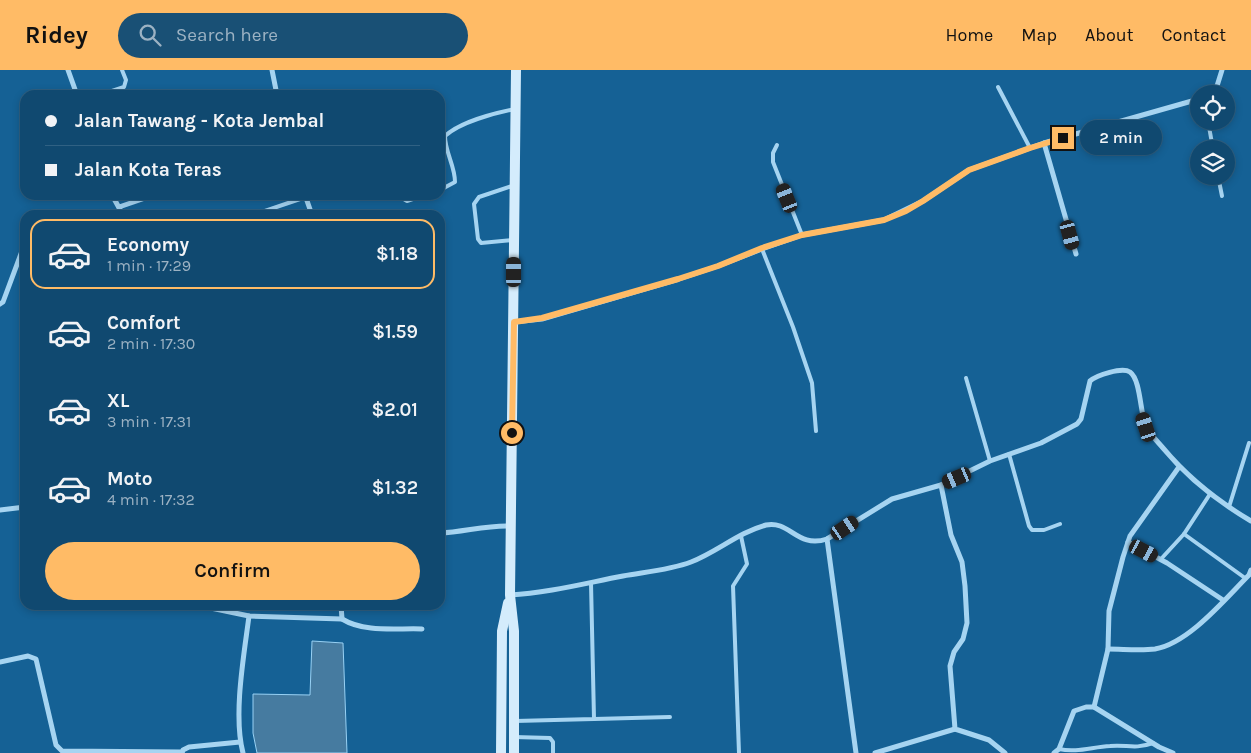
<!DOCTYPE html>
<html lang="en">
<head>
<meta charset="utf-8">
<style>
  :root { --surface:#104970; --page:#195075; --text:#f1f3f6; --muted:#9cb2c3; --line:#306183; --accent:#fb6 }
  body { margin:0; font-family:Karla,sans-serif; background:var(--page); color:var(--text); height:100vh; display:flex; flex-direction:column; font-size:19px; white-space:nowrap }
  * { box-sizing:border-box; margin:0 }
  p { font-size:16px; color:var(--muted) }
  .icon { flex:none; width:28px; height:28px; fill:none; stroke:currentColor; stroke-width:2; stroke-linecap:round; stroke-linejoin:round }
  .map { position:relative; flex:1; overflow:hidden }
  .panel { position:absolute; left:20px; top:140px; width:425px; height:400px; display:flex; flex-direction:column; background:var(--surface); border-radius:15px; box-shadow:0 2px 8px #0003,0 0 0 1px var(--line) }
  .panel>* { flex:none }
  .top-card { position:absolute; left:20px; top:20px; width:425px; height:110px; border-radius:15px; box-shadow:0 2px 8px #0003,0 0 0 1px var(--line); display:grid; align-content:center; height:110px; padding:0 25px; background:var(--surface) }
  .controls { position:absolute; left:1190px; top:15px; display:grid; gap:10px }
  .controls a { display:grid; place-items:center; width:45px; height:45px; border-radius:50%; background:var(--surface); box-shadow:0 2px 8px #0003,0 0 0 1px var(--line); font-size:25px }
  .end { position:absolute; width:22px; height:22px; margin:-11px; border:6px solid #fb6; background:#111; box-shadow:0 0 0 2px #111 }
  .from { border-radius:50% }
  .bubble { position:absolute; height:35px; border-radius:18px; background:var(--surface); box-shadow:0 2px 8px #0003,0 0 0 1px var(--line); font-size:16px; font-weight:600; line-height:35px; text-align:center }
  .car { position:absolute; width:15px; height:30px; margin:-15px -8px; border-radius:6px; box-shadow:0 0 4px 1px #0007; background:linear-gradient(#222 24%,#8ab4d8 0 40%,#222 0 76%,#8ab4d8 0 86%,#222 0) }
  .top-card b { display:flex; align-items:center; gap:18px; height:48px; font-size:19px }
  .top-card b+b { border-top:1px solid var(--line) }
  .top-card i { width:12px; height:12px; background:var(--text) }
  ul { padding:9px 0 0; list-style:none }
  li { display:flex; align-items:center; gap:15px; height:70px; margin:0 10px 8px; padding:0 15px; border:2px solid transparent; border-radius:15px }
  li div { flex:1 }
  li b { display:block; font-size:19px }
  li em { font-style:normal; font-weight:600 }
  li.selected { border-color:var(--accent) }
  li>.icon { width:45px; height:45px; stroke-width:1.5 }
  .action { display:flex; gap:10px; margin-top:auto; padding:10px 25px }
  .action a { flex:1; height:58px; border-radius:30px; background:var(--accent); color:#111; font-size:20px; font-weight:600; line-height:58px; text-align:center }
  header { display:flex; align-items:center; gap:30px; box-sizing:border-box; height:70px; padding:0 25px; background:var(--accent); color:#111 }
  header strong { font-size:24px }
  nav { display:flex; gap:28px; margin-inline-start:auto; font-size:18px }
  .search { width:350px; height:45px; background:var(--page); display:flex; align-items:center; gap:12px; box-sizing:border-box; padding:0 18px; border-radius:28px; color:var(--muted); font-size:19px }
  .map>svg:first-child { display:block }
  .water { fill:#467ba0; stroke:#98d1f4 }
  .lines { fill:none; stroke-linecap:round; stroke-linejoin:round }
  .service { stroke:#a6d4f1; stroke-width:4 }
  .minor { stroke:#a6d4f1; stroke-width:5 }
  .secondary { stroke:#d4ecfc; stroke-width:10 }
  .route { stroke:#fb6; stroke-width:6 }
</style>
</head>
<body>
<header>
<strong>Ridey</strong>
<div class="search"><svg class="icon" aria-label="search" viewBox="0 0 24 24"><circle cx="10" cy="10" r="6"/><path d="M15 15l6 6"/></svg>Search here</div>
<nav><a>Home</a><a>Map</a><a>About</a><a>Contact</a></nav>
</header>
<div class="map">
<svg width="1251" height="683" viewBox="0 0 1251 683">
  <rect width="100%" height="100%" fill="#156195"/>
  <path class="water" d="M312,571L343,573L347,683H257L253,663V624L310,625Z"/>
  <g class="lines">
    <g class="service">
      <path d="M998,17L1030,78"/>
      <path d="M100,25L124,17L126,10L122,0"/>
      <path d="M1208,51L1213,79"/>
      <path d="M777,75L773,83V92L802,165"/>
      <path d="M1218,106L1222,126"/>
      <path d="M512,116L479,127L474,134L478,169L481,173L514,170"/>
      <path d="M440,120L455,112C455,96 445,82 445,66C460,52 495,43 515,39"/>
      <path d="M397,125L407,131L424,125"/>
      <path d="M253,145L306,127"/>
      <path d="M762,179L793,257L812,313L816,361"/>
      <path d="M966,308L990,391"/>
      <path d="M1009,384L1029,456L1032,460H1044L1060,454"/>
      <path d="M1229,437L1249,373"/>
      <path d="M1184,464L1245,508"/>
      <path d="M1161,489L1184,464L1210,424"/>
      <path d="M594,649L670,647"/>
      <path d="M515,651L594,649L591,513"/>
      <path d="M514,667L550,668L553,672V683"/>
      <path d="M1059,679C1076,683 1092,677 1110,676C1127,674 1133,680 1153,673"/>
      <path d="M739,683L733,516L747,494L741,466"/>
    </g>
    <g class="minor">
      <path d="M68,0L77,25"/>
      <path d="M272,0L277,25"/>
      <path d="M1207,24L1217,16L1222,0"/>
      <path d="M1044,73L1076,184"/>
      <path d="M112,125L123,145"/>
      <path d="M305,125L312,145"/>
      <path d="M119,137L154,125"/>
      <path d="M0,234L3,232L25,173"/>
      <path d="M514,252L542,249L679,209L718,196L762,179L802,165L884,150L923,131L969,100L1044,73L1199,29"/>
      <path d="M941,415L951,465L962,492L965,516L967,553L963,569L954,582L950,596L955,659L989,670L1005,683"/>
      <path d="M0,440L25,437"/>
      <path d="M440,463C464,462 486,455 510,456"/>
      <path d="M827,469L856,683"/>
      <path d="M1128,472L1167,493L1223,530"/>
      <path d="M510,525C548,523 586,513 623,506C645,502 670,500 691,492C717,482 739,462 766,455C790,450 797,479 827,469L892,429L941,415L990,391L1041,373L1077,354L1081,349L1090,311C1097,305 1122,297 1130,302C1141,310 1140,344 1146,357C1150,364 1157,371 1163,378C1188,408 1217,431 1251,451"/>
      <path d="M202,535L206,537L249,546L342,549C365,563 396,558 422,559"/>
      <path d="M341,535L342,549"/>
      <path d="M1108,579C1123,579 1140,581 1155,579C1189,573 1225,529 1249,505L1251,500"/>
      <path d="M0,592L28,586L36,589L56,675L62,681L182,682"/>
      <path d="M1094,637L1108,579L1109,541L1123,487L1130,466L1179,397"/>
      <path d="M182,683L183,680L189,677L240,672"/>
      <path d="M243,683C233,645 244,585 249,546"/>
      <path d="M875,683L955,659"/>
      <path d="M1054,683L1059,679L1074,641L1086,637H1094L1159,677L1173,683"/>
    </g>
    <g class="secondary">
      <path d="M501,683L502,561L508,533"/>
      <path d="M514,683V561L510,525L516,0"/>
    </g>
  </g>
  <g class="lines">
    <path class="route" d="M512,363L514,252L542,248L678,209L718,196L762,178L802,165L884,150L906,141L923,131L969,100L1030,78L1063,68"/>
  </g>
</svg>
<div class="controls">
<a><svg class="icon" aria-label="locate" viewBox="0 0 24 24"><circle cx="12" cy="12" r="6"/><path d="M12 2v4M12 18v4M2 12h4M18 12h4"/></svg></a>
<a><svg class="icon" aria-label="layers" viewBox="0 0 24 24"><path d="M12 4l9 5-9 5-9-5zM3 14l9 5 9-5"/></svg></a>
</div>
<i class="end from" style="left:512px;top:363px"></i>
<i class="end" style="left:1063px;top:68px"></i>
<div class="bubble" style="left:1080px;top:50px;width:82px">2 min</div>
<i class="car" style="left:787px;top:128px;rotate:338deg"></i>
<i class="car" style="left:1070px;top:165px;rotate:165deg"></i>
<i class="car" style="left:514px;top:202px;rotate:0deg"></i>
<i class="car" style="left:1146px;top:357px;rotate:342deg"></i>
<i class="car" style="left:957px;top:408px;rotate:247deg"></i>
<i class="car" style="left:845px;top:458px;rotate:56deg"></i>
<i class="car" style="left:1144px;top:481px;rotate:118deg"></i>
<div class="top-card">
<b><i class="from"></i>Jalan Tawang - Kota Jembal</b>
<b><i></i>Jalan Kota Teras</b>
</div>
<section class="panel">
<ul>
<li class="selected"><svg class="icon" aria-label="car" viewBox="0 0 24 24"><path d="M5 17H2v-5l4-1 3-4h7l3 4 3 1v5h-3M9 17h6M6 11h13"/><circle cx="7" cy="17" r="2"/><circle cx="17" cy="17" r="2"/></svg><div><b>Economy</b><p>1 min · 17:29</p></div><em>$1.18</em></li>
<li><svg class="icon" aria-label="car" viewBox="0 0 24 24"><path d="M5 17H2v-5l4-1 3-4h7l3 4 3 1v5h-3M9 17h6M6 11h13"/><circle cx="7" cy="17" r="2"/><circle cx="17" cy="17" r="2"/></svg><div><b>Comfort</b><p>2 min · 17:30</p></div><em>$1.59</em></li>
<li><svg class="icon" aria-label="car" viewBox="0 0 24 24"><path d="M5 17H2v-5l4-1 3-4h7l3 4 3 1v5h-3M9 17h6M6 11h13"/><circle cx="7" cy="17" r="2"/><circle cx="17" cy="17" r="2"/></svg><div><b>XL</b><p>3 min · 17:31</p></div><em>$2.01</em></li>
<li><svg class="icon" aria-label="car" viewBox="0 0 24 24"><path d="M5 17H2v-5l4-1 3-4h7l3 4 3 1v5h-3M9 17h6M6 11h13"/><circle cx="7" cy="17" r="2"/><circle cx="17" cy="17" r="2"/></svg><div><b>Moto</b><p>4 min · 17:32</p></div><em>$1.32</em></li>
</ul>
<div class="action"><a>Confirm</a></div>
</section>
</div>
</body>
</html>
